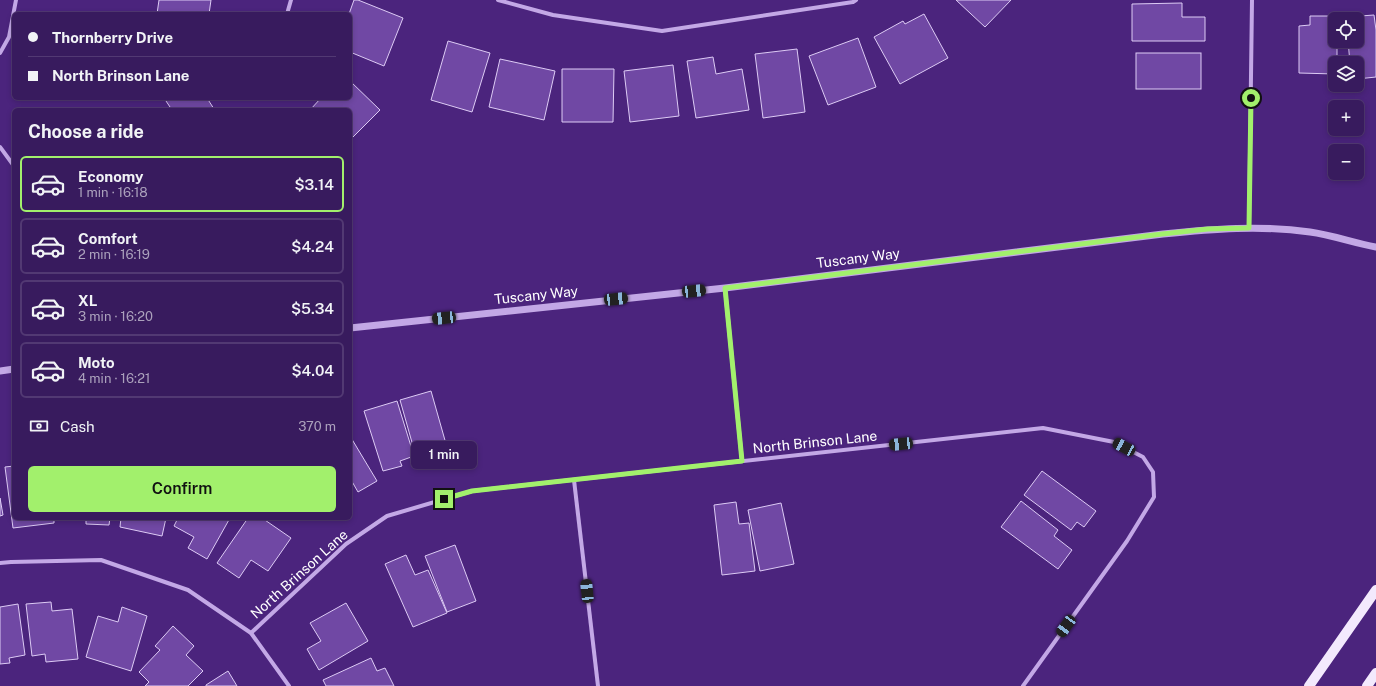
<!DOCTYPE html>
<html lang="en">
<head>
<meta charset="utf-8">
<style>
  :root { --surface:#381b5e; --page:#3f2464; --text:#f1f3f6; --muted:#aba1bc; --line:#523973; --accent:#a2f06c }
  body { margin:0; font-family:"Public Sans",sans-serif; background:var(--page); color:var(--text); height:100vh; display:flex; flex-direction:column; font-size:15px; white-space:nowrap }
  * { box-sizing:border-box; margin:0 }
  p { font-size:13px; color:var(--muted) }
  .icon { flex:none; width:22px; height:22px; fill:none; stroke:currentColor; stroke-width:2; stroke-linecap:round; stroke-linejoin:round }
  .map { position:relative; flex:1; overflow:hidden }
  .side { position:absolute; left:12px; top:108px; width:340px; height:412px; display:flex; flex-direction:column; background:var(--surface); border-radius:6px; box-shadow:0 2px 6px #0003,0 0 0 1px var(--line) }
  .side>* { flex:none }
  .banner { position:absolute; left:12px; top:12px; width:340px; height:88px; border-radius:6px; box-shadow:0 2px 6px #0003,0 0 0 1px var(--line); display:grid; align-content:center; height:88px; padding:0 16px; background:var(--surface) }
  .tools { position:absolute; left:1328px; top:12px; display:grid; gap:8px }
  .tools a { display:grid; place-items:center; width:36px; height:36px; border-radius:6px; background:var(--surface); box-shadow:0 2px 6px #0003,0 0 0 1px var(--line); font-size:20px }
  .end { position:absolute; width:18px; height:18px; margin:-9px; border:5px solid #a2f06c; background:#111; box-shadow:0 0 0 2px #111 }
  .from { border-radius:50% }
  .bubble { position:absolute; height:28px; border-radius:6px; background:var(--surface); box-shadow:0 2px 6px #0003,0 0 0 1px var(--line); font-size:13px; font-weight:600; line-height:28px; text-align:center }
  .car { position:absolute; width:12px; height:24px; margin:-12px -6px; border-radius:5px; box-shadow:0 0 3px 1px #0007; background:linear-gradient(#222 24%,#8ab4d8 0 40%,#222 0 76%,#8ab4d8 0 86%,#222 0) }
  .banner b { display:flex; align-items:center; gap:14px; height:38px; font-size:15px }
  .banner b+b { border-top:1px solid var(--line) }
  .banner i { width:10px; height:10px; background:var(--text) }
  ul { padding:0; list-style:none }
  li { display:flex; align-items:center; gap:12px; height:56px; margin:0 8px 6px; padding:0 8px; border:2px solid var(--line); border-radius:6px }
  li div { flex:1 }
  li b { display:block; font-size:15px }
  li em { font-style:normal; font-weight:600 }
  li.active { border-color:var(--accent) }
  li>.icon { width:36px; height:36px; stroke-width:1.5 }
  h2 { padding:0 16px; font-size:18px; line-height:48px }
  .pay { display:flex; align-items:center; gap:10px; height:44px; padding:0 16px; font-size:15px }
  .pay p { margin-inline-start:auto }
  .action { display:flex; gap:8px; margin-top:auto; padding:8px 16px }
  .action a { flex:1; height:46px; border-radius:6px; background:var(--accent); color:#111; font-size:16px; font-weight:600; line-height:46px; text-align:center }
  .map>svg:first-child { display:block }
  .building { fill:#7048a4; stroke:#ddcbf5 }
  .lines { fill:none; stroke-linecap:round; stroke-linejoin:round }
  .minor { stroke:#c3a8e6; stroke-width:4 }
  .tertiary { stroke:#c3a8e6; stroke-width:7 }
  .primary { stroke:#f3e9fd; stroke-width:10 }
  .route { stroke:#a2f06c; stroke-width:5 }
  .labels { text-anchor:middle; dominant-baseline:central; stroke-width:3; stroke-linejoin:round; paint-order:stroke }
  .street-label { font-size:14px; fill:#fff; stroke:#4b247d }
</style>
</head>
<body>
<div class="map">
<svg width="1376" height="686" viewBox="0 0 1376 686">
  <rect width="100%" height="100%" fill="#4b247d"/>
  <g class="building">
    <path d="M159,0H211L209,14H157Z"/>
    <path d="M354,0H358L403,18L384,66L350,52V14H349Z"/>
    <path d="M956,0H1011L985,27Z"/>
    <path d="M1182,3V17H1205V41H1132V4Z"/>
    <path d="M924,14L948,58L900,84L874,37L903,21L905,24Z"/>
    <path d="M1374,15L1376,30V77L1357,79V63H1350L1348,41H1357V19H1346V17Z"/>
    <path d="M1310,16H1337V19H1335V41H1337V63H1335V74L1299,73V26L1310,25Z"/>
    <path d="M858,38L876,87L828,105L809,56Z"/>
    <path d="M448,41L490,53L472,112L431,100Z"/>
    <path d="M797,49L805,112L763,118L755,54Z"/>
    <rect x="1136" y="53" width="65" height="36"/>
    <path d="M713,57L716,74L742,69L749,110L696,118L687,61Z"/>
    <path d="M500,59L555,71L544,120L489,107Z"/>
    <path d="M673,65L679,116L630,122L624,71Z"/>
    <path d="M562,69H614L613,122H562Z"/>
    <path d="M350,81L380,110L350,140V110H310L321,98H350Z"/>
    <path d="M164,98H207L214,109L212,110H172Z"/>
    <path d="M431,391L450,458L429,464L423,443L413,446L400,400Z"/>
    <path d="M397,401L414,456L400,461L402,466L383,471L364,411Z"/>
    <path d="M350,436L377,481L358,492L350,478Z"/>
    <path d="M14,466V518H54V523L13,528L5,467Z"/>
    <path d="M1042,471L1096,511L1084,527L1077,522L1071,530L1024,495Z"/>
    <path d="M0,498L3,515L0,516Z"/>
    <path d="M1021,501L1058,530L1054,536L1072,550L1058,569L1001,527Z"/>
    <path d="M736,502L739,524L749,523L755,571L722,575L714,505Z"/>
    <path d="M781,503L794,564L760,571L748,510Z"/>
    <path d="M86,518H110L109,525L86,524Z"/>
    <path d="M121,518H166L162,536L120,527Z"/>
    <path d="M178,518H230L207,559L188,548L194,537L174,526Z"/>
    <path d="M248,518H262L291,538L268,571L251,560L239,578L217,563Z"/>
    <path d="M455,545L476,601L447,612L425,556Z"/>
    <path d="M406,555L415,575L428,570L447,613L413,627L385,564Z"/>
    <path d="M51,602L52,611L72,609L78,659L46,662L45,654L32,656L26,604Z"/>
    <path d="M346,603L368,641L319,670L307,649L321,641L310,623Z"/>
    <path d="M18,604L25,655L9,658L10,663L0,664V607Z"/>
    <path d="M122,607L147,616L131,671L86,657L98,616L118,622Z"/>
    <path d="M173,626L194,646L186,655L203,671L188,686H145L149,682L139,672L160,650L155,646Z"/>
    <path d="M371,658L377,671L385,668L394,686H326L323,680Z"/>
    <path d="M228,671L237,686H206V685Z"/>
  </g>
  <g class="lines">
    <g class="minor">
      <path d="M498,0L553,15L662,31L853,2L856,0"/>
      <path d="M287,14L291,0"/>
      <path d="M0,53L9,37L16,0"/>
      <path d="M0,147L14,166"/>
      <path d="M1249,228L1252,0"/>
      <path d="M725,288L742,461"/>
      <path d="M574,480L598,686"/>
      <path d="M0,563L11,562L101,560L188,590L251,633L289,686"/>
      <path d="M251,633L346,544L387,516L472,491L1043,428L1114,442L1143,457L1153,472L1154,497L1127,541L1023,686"/>
    </g>
    <g class="tertiary">
      <path d="M350,328L725,288L1163,234C1212,229 1261,225 1310,232C1332,235 1354,243 1376,247"/>
      <path d="M0,371L14,369"/>
    </g>
    <g class="primary">
      <path d="M1309,686L1376,590"/>
      <path d="M1367,686L1376,673"/>
    </g>
  </g>
  <g class="lines">
    <path class="route" d="M444,499L472,491L742,461L725,288L1162,234L1208,229L1249,228L1251,98"/>
  </g>
  <g class="labels">
    <g class="street-label">
      <text transform="translate(858 258) rotate(-7)">Tuscany Way</text>
      <text transform="translate(536 295) rotate(-6)">Tuscany Way</text>
      <text transform="translate(815 442) rotate(-6)">North Brinson Lane</text>
      <text transform="translate(299 574) rotate(-42)">North Brinson Lane</text>
    </g>
  </g>
</svg>
<div class="tools">
<a><svg class="icon" aria-label="locate" viewBox="0 0 24 24"><circle cx="12" cy="12" r="6"/><path d="M12 2v4M12 18v4M2 12h4M18 12h4"/></svg></a>
<a><svg class="icon" aria-label="layers" viewBox="0 0 24 24"><path d="M12 4l9 5-9 5-9-5zM3 14l9 5 9-5"/></svg></a>
<a>+</a>
<a>−</a>
</div>
<i class="end from" style="left:1251px;top:98px"></i>
<i class="end" style="left:444px;top:499px"></i>
<div class="bubble" style="left:411px;top:441px;width:66px">1 min</div>
<i class="car" style="left:694px;top:291px;rotate:84deg"></i>
<i class="car" style="left:616px;top:299px;rotate:84deg"></i>
<i class="car" style="left:444px;top:318px;rotate:264deg"></i>
<i class="car" style="left:901px;top:444px;rotate:264deg"></i>
<i class="car" style="left:1124px;top:447px;rotate:298deg"></i>
<i class="car" style="left:587px;top:591px;rotate:354deg"></i>
<i class="car" style="left:1066px;top:626px;rotate:216deg"></i>
<div class="banner">
<b><i class="from"></i>Thornberry Drive</b>
<b><i></i>North Brinson Lane</b>
</div>
<section class="side">
<h2>Choose a ride</h2>
<ul>
<li class="active"><svg class="icon" aria-label="car" viewBox="0 0 24 24"><path d="M5 17H2v-5l4-1 3-4h7l3 4 3 1v5h-3M9 17h6M6 11h13"/><circle cx="7" cy="17" r="2"/><circle cx="17" cy="17" r="2"/></svg><div><b>Economy</b><p>1 min · 16:18</p></div><em>$3.14</em></li>
<li><svg class="icon" aria-label="car" viewBox="0 0 24 24"><path d="M5 17H2v-5l4-1 3-4h7l3 4 3 1v5h-3M9 17h6M6 11h13"/><circle cx="7" cy="17" r="2"/><circle cx="17" cy="17" r="2"/></svg><div><b>Comfort</b><p>2 min · 16:19</p></div><em>$4.24</em></li>
<li><svg class="icon" aria-label="car" viewBox="0 0 24 24"><path d="M5 17H2v-5l4-1 3-4h7l3 4 3 1v5h-3M9 17h6M6 11h13"/><circle cx="7" cy="17" r="2"/><circle cx="17" cy="17" r="2"/></svg><div><b>XL</b><p>3 min · 16:20</p></div><em>$5.34</em></li>
<li><svg class="icon" aria-label="car" viewBox="0 0 24 24"><path d="M5 17H2v-5l4-1 3-4h7l3 4 3 1v5h-3M9 17h6M6 11h13"/><circle cx="7" cy="17" r="2"/><circle cx="17" cy="17" r="2"/></svg><div><b>Moto</b><p>4 min · 16:21</p></div><em>$4.04</em></li>
</ul>
<div class="pay"><svg class="icon" aria-label="cash" viewBox="0 0 24 24"><path d="M3 7h18v10H3z"/><circle cx="12" cy="12" r="2"/></svg>Cash<p>370 m</p></div>
<div class="action"><a>Confirm</a></div>
</section>
</div>
</body>
</html>
